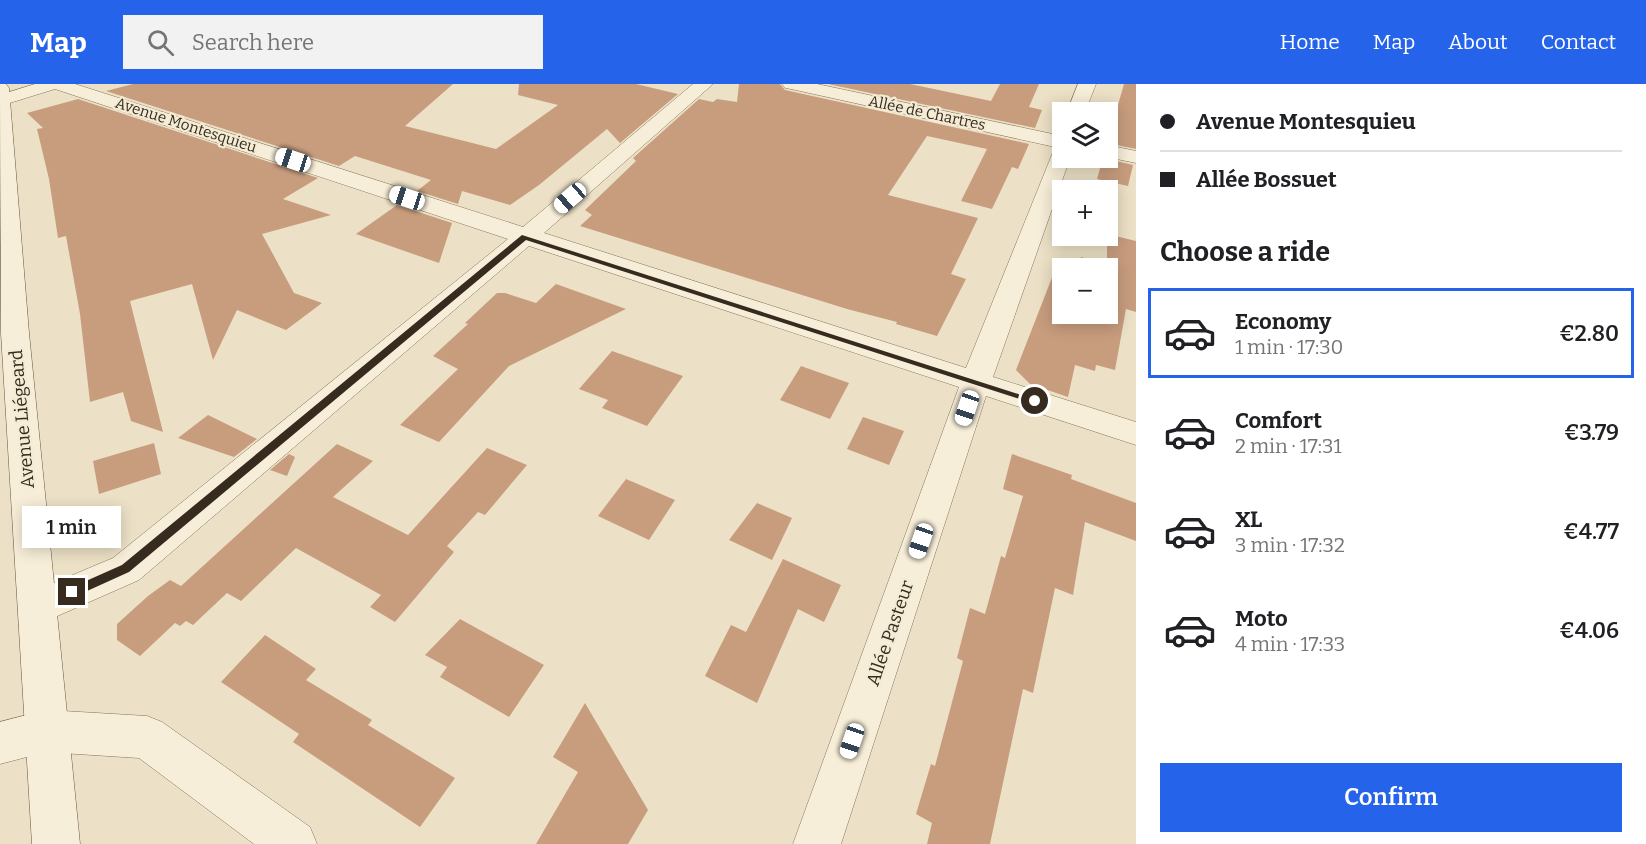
<!DOCTYPE html>
<html lang="en">
<head>
<meta charset="utf-8">
<style>
  :root { --surface:#fff; --page:#f2f2f2; --text:#202124; --muted:#757577; --line:#e0e0e0; --accent:#2563eb }
  body { margin:0; font-family:Bitter,serif; background:var(--page); color:var(--text); height:100vh; display:flex; flex-direction:column; font-size:22px; white-space:nowrap }
  * { box-sizing:border-box; margin:0 }
  p { font-size:20px; color:var(--muted) }
  .icon { flex:none; width:33px; height:33px; fill:none; stroke:currentColor; stroke-width:2; stroke-linecap:round; stroke-linejoin:round }
  .map { position:relative; flex:1; overflow:hidden }
  .sheet { display:flex; flex-direction:column; background:var(--surface); width:510px }
  .sheet>* { flex:none }
  .banner { display:grid; align-content:center; height:132px; padding:0 24px; background:var(--surface) }
  .fabs { position:absolute; left:1052px; top:18px; display:grid; gap:12px }
  .fabs a { display:grid; place-items:center; width:66px; height:66px; border-radius:0px; background:var(--surface); box-shadow:0 3px 15px #0003; font-size:30px }
  .end { position:absolute; width:27px; height:27px; margin:-14px; border:8px solid #372b20; background:#fff; box-shadow:0 0 0 3px #fff }
  .from { border-radius:50% }
  .bubble { position:absolute; height:42px; border-radius:0px; background:var(--surface); box-shadow:0 3px 15px #0003; font-size:20px; font-weight:600; line-height:42px; text-align:center }
  .car { position:absolute; width:18px; height:36px; margin:-18px -9px; border-radius:8px; box-shadow:0 0 4px 2px #0007; background:linear-gradient(#fff 24%,#345 0 40%,#fff 0 76%,#345 0 86%,#fff 0) }
  .banner b { display:flex; align-items:center; gap:21px; height:57px; font-size:22px }
  .banner b+b { border-top:2px solid var(--line) }
  .banner i { width:15px; height:15px; background:var(--text) }
  ul { padding:0; list-style:none }
  li { display:flex; align-items:center; gap:18px; height:90px; margin:0 12px 9px; padding:0 12px; border:3px solid transparent; border-radius:0px }
  li div { flex:1 }
  li b { display:block; font-size:22px }
  li em { font-style:normal; font-weight:600 }
  li.active { border-color:var(--accent) }
  li>.icon { width:54px; height:54px; stroke-width:1.5 }
  h2 { padding:0 24px; font-size:27px; line-height:72px }
  .button { display:flex; gap:12px; margin-top:auto; padding:12px 24px }
  .button a { flex:1; height:69px; border-radius:0px; background:var(--accent); color:#fff; font-size:24px; font-weight:600; line-height:69px; text-align:center }
  header { display:flex; align-items:center; gap:36px; box-sizing:border-box; height:84px; padding:0 30px; background:var(--accent); color:#fff }
  header strong { font-size:28px }
  nav { display:flex; gap:33px; margin-inline-start:auto; font-size:21px }
  .search { width:420px; height:54px; background:var(--page); display:flex; align-items:center; gap:15px; box-sizing:border-box; padding:0 21px; border-radius:0px; color:var(--muted); font-size:22px }
  main { display:flex; flex:1; min-height:0 }
  .map>svg:first-child { display:block }
  .building { fill:#c89d7e }
  .lines { fill:none; stroke-linecap:round; stroke-linejoin:round }
  .street-casing { stroke:#86735d; stroke-width:1 }
  .secondary-casing { stroke:#685440; stroke-width:1 }
  .street { fill:#f7eed9; fill-rule:evenodd }
  .secondary { fill:#f7eed9; fill-rule:evenodd }
  .route { fill:#372b20 }
  .labels { text-anchor:middle; dominant-baseline:central; stroke-width:4.5; stroke-linejoin:round; paint-order:stroke }
  .far-street-label { font-size:15px; fill:#372b20; stroke:#f4ebd5 }
  .street-label { font-size:18px; fill:#372b20; stroke:#f4ebd5 }
</style>
</head>
<body>
<header>
<strong>Map</strong>
<div class="search"><svg class="icon" aria-label="search" viewBox="0 0 24 24"><circle cx="10" cy="10" r="6"/><path d="M15 15l6 6"/></svg>Search here</div>
<nav><a>Home</a><a>Map</a><a>About</a><a>Contact</a></nav>
</header>
<main>
<div class="map">
<svg width="1136" height="760" viewBox="0 0 1136 760">
  <rect width="100%" height="100%" fill="#ece1c6"/>
  <g class="building">
    <path d="M133,0H453L405,42L496,65L558,21L518,11L519,0H636L678,10L620,59L607,45L539,101L510,121L462,107L458,120L417,107L431,96L355,72L339,82L106,7Z"/>
    <path d="M739,0H780L785,6L1029,60L1018,85L1012,83L992,125L961,117L987,65L927,52L888,111L978,134L951,190L966,195L937,252L896,240L897,238L847,225L580,142L592,131L585,126L636,77L633,74L699,15L713,18L717,15L737,18Z"/>
    <path d="M828,0H910L991,17L1000,0H1039L1029,23L1042,26L1035,44Z"/>
    <path d="M1124,0H1136V65L1107,59Z"/>
    <path d="M78,15L318,94L283,115L331,131L262,150L294,209L322,219L286,246L237,226L213,276L192,200L130,217L163,348L131,337L123,308L90,318L80,230L66,152L58,154L49,95L37,45L43,44L27,29Z"/>
    <path d="M1103,74L1133,81L1128,102L1097,95Z"/>
    <path d="M397,121L452,139L439,179L356,150Z"/>
    <path d="M1107,150L1136,157V228L1126,225L1115,286L1096,281L1095,287L1075,281L1068,313L1030,300L1016,286L1053,191L1062,194V230H1107V184H1078L1081,173L1107,180Z"/>
    <path d="M556,200L626,225L509,282L439,358L400,341L458,285L433,272L468,240L465,239L497,209H505L536,219Z"/>
    <path d="M612,267L683,292L647,342L602,324L608,316L579,305Z"/>
    <path d="M801,282L849,299L830,335L780,316Z"/>
    <path d="M208,331L257,355L234,373L178,354Z"/>
    <path d="M863,333L904,347L889,381L847,365Z"/>
    <path d="M154,359L161,390L99,410L93,377Z"/>
    <path d="M337,360L373,377L333,413L408,451L487,364L527,381L485,431L478,428L447,462L454,468L395,538L370,523L381,511L296,464L241,517L227,509L193,541L186,537L180,542L175,539L140,572L117,556V540L148,512L170,496L181,502Z"/>
    <path d="M289,370L295,373L287,392L270,386Z"/>
    <path d="M1012,370L1072,391L1071,395L1136,419V457L1085,438L1073,511L1055,504L1033,609L1023,605L990,760H927L932,739L916,730L931,680L935,682L963,577L957,574L970,524L985,530L1001,472L1005,474L1023,412L1003,405Z"/>
    <path d="M626,395L675,416L649,456L598,432Z"/>
    <path d="M757,419L792,434L772,476L729,456Z"/>
    <path d="M783,475L841,501L824,538L798,525L757,619L705,592L731,541L746,548Z"/>
    <path d="M460,535L544,581L509,633L440,593L447,583L425,571Z"/>
    <path d="M265,551L316,585L306,596L372,636L368,641L455,694L420,743L293,658L299,650L221,598Z"/>
    <path d="M585,619L648,726L628,760H536L578,688L553,673Z"/>
  </g>
  <g class="lines">
    <defs>
      <g id="street">
        <path d="M35,0H75L523,143L693,0H713L544,149L966,284L1055,63L791,5L785,4L782,0H817L1062,52V74H1070L993,293L1136,338V361L986,312L841,760H793L959,303L529,162L139,496L37,541L23,536L18,524L23,512L113,474L508,155L55,5L0,22V11Z"/>
        <path d="M1078,0H1096L1085,28H1067Z"/>
        <path d="M1107,61L1136,67V79L1107,73Z"/>
        <path d="M46,626L147,632L162,638L310,743L317,760H254L139,674L46,668L0,680V638Z"/>
      </g>
      <path id="secondary" d="M0,0H6L9,4L29,249L80,760H32L1,249Z"/>
    </defs>
    <use href="#street" class="street-casing"/>
    <use href="#secondary" class="secondary-casing"/>
    <use href="#street" class="street"/>
    <use href="#secondary" class="secondary"/>
  </g>
  <path class="route" d="M522,151L1040,317L1032,319L526,156L129,488L76,512H68V505L122,481Z"/>
  <g class="labels">
    <g class="far-street-label">
      <text transform="translate(927 29) rotate(12)">Allée de Chartres</text>
      <text transform="translate(186 41) rotate(18)">Avenue Montesquieu</text>
    </g>
    <g class="street-label">
      <text transform="translate(22 335) rotate(-95)">Avenue Liégeard</text>
      <text transform="translate(890 549) rotate(-71)">Allée Pasteur</text>
    </g>
  </g>
</svg>
<div class="fabs">
<a><svg class="icon" aria-label="layers" viewBox="0 0 24 24"><path d="M12 4l9 5-9 5-9-5zM3 14l9 5 9-5"/></svg></a>
<a>+</a>
<a>−</a>
</div>
<i class="end from" style="left:1035px;top:317px"></i>
<i class="end" style="left:72px;top:508px"></i>
<div class="bubble" style="left:22px;top:422px;width:99px">1 min</div>
<i class="car" style="left:293px;top:76px;rotate:288deg"></i>
<i class="car" style="left:407px;top:114px;rotate:288deg"></i>
<i class="car" style="left:570px;top:114px;rotate:229deg"></i>
<i class="car" style="left:967px;top:324px;rotate:199deg"></i>
<i class="car" style="left:921px;top:457px;rotate:199deg"></i>
<i class="car" style="left:852px;top:657px;rotate:199deg"></i>
</div>
<section class="sheet">
<div class="banner">
<b><i class="from"></i>Avenue Montesquieu</b>
<b><i></i>Allée Bossuet</b>
</div>
<h2>Choose a ride</h2>
<ul>
<li class="active"><svg class="icon" aria-label="car" viewBox="0 0 24 24"><path d="M5 17H2v-5l4-1 3-4h7l3 4 3 1v5h-3M9 17h6M6 11h13"/><circle cx="7" cy="17" r="2"/><circle cx="17" cy="17" r="2"/></svg><div><b>Economy</b><p>1 min · 17:30</p></div><em>€2.80</em></li>
<li><svg class="icon" aria-label="car" viewBox="0 0 24 24"><path d="M5 17H2v-5l4-1 3-4h7l3 4 3 1v5h-3M9 17h6M6 11h13"/><circle cx="7" cy="17" r="2"/><circle cx="17" cy="17" r="2"/></svg><div><b>Comfort</b><p>2 min · 17:31</p></div><em>€3.79</em></li>
<li><svg class="icon" aria-label="car" viewBox="0 0 24 24"><path d="M5 17H2v-5l4-1 3-4h7l3 4 3 1v5h-3M9 17h6M6 11h13"/><circle cx="7" cy="17" r="2"/><circle cx="17" cy="17" r="2"/></svg><div><b>XL</b><p>3 min · 17:32</p></div><em>€4.77</em></li>
<li><svg class="icon" aria-label="car" viewBox="0 0 24 24"><path d="M5 17H2v-5l4-1 3-4h7l3 4 3 1v5h-3M9 17h6M6 11h13"/><circle cx="7" cy="17" r="2"/><circle cx="17" cy="17" r="2"/></svg><div><b>Moto</b><p>4 min · 17:33</p></div><em>€4.06</em></li>
</ul>
<div class="button"><a>Confirm</a></div>
</section>
</main>
</body>
</html>
